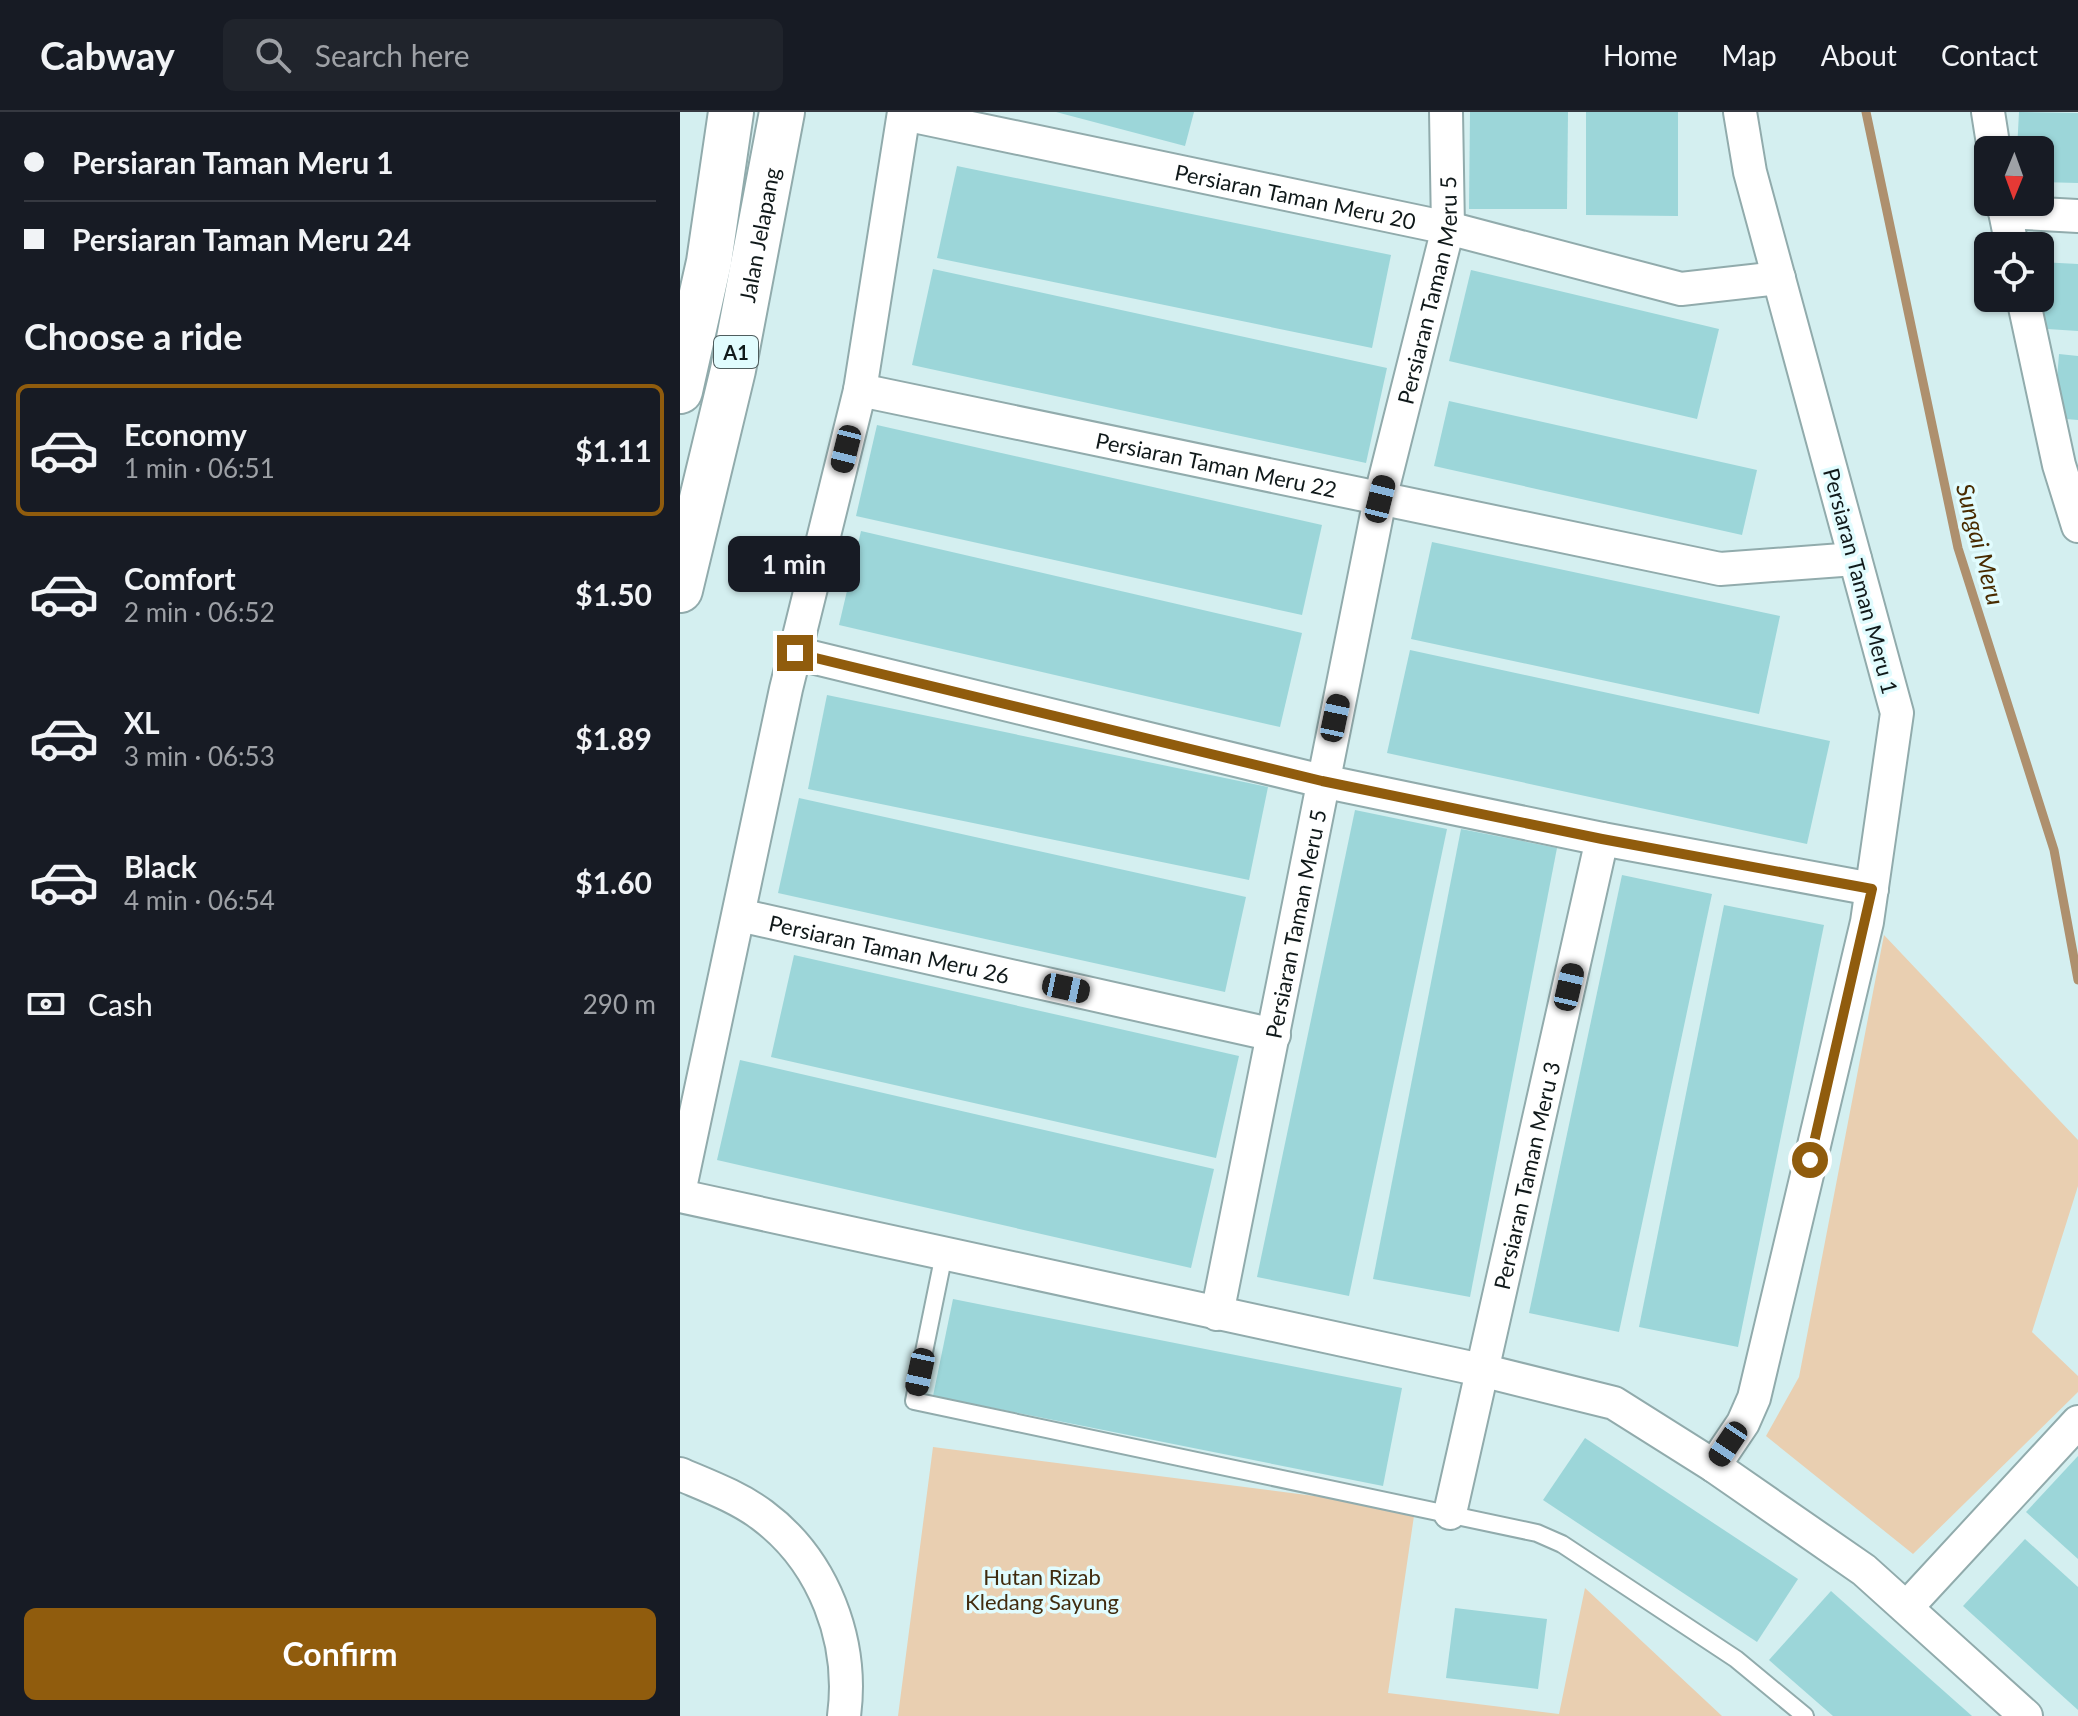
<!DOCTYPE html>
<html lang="en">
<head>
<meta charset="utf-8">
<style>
  :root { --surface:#171b24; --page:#20242c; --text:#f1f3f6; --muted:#9ea1a6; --line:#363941; --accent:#905c0d }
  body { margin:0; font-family:Lato,sans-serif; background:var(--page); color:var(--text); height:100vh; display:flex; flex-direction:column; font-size:30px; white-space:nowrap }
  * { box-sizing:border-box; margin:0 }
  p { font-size:26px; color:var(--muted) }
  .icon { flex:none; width:44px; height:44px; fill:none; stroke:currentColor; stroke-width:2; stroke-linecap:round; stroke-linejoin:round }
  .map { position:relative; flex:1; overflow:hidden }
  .sheet { display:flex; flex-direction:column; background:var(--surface); width:680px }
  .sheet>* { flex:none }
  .guide { display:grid; align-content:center; height:176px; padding:0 24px; background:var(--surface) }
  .needle { width:52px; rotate:181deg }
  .fabs { position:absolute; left:1294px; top:24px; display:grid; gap:16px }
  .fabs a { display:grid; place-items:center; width:80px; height:80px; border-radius:12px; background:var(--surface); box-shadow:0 2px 6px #0004; font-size:40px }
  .end { position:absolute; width:36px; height:36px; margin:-18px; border:10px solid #905c0d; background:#fff; box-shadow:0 0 0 4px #fff }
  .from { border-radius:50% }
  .bubble { position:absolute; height:56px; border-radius:12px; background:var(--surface); box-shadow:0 2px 6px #0004; font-size:26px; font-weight:700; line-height:56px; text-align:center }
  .car { position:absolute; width:24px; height:48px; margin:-24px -12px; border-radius:10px; box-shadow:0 0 6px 2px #0007; background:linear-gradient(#222 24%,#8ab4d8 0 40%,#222 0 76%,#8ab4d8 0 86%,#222 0) }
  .guide b { display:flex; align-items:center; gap:28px; height:76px; font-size:30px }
  .guide b+b { border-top:2px solid var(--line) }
  .guide i { width:20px; height:20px; background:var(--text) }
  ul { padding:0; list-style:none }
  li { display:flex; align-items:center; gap:24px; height:132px; margin:0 16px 12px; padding:0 8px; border:4px solid transparent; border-radius:12px }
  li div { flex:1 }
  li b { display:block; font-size:30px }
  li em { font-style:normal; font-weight:700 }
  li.selected { border-color:var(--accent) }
  li>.icon { width:72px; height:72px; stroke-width:1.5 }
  h2 { padding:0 24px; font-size:36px; line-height:96px }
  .pay { display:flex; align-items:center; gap:20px; height:88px; padding:0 24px; font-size:30px }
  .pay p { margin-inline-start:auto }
  .button { display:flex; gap:16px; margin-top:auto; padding:16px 24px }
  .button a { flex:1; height:92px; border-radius:12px; background:var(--accent); color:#fff; font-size:32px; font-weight:700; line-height:92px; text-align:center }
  header { display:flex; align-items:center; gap:48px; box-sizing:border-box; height:112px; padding:0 40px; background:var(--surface); border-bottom:2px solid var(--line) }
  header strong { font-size:38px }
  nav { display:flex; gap:44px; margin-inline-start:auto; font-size:28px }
  .search { width:560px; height:72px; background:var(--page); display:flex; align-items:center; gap:20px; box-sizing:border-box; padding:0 28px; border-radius:12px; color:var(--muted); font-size:30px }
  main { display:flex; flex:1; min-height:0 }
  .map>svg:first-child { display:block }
  .green { fill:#e9cfb1 }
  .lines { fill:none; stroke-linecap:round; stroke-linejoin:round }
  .stream { stroke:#ae906e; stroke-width:9 }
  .building { fill:#9cd6d9 }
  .lane-casing { stroke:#91abac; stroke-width:20 }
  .street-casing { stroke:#91abac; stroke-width:36 }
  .primary-casing { stroke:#91abac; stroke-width:48 }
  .lane { stroke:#fff; stroke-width:16 }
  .street { stroke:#fff; stroke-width:32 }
  .primary { stroke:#fff; stroke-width:44 }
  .route { stroke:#905c0d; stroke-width:10 }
  .labels { text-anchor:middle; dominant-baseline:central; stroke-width:7; stroke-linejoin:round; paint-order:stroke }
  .shield { fill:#e1fcfe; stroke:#4f5d5e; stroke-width:2 }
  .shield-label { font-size:20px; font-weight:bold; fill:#10191a }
  .street-label { font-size:22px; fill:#10191a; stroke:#e1fcfe }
  .park-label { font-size:22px; fill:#412b0e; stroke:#e1fcfe }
  .water-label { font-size:24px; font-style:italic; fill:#492b00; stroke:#e1fcfe }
</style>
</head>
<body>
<header>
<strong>Cabway</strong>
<div class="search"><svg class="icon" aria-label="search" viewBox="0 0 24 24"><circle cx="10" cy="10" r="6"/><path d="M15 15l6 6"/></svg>Search here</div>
<nav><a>Home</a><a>Map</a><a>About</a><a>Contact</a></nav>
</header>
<main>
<section class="sheet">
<div class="guide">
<b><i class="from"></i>Persiaran Taman Meru 1</b>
<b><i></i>Persiaran Taman Meru 24</b>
</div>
<h2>Choose a ride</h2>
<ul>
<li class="selected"><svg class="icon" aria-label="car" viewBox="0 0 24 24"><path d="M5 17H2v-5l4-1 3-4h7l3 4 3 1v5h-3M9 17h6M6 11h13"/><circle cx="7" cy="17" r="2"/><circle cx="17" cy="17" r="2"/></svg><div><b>Economy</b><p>1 min · 06:51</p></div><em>$1.11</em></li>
<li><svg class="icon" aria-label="car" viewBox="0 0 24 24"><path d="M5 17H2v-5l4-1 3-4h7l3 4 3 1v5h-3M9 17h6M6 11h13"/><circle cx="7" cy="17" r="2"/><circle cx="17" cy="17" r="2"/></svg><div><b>Comfort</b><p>2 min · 06:52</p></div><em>$1.50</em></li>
<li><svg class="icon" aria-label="car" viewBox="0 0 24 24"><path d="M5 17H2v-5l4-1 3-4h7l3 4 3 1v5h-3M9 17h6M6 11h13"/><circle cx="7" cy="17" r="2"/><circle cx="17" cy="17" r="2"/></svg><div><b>XL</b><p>3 min · 06:53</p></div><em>$1.89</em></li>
<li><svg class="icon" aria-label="car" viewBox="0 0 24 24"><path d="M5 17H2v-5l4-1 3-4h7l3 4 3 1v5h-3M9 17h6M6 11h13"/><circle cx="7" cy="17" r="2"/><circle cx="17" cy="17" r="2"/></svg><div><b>Black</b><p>4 min · 06:54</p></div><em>$1.60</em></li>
</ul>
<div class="pay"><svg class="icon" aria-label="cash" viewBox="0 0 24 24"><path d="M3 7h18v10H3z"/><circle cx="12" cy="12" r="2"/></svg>Cash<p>290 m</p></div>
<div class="button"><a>Confirm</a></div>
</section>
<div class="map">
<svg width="1398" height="1604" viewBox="0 0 1398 1604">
  <rect width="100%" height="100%" fill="#d4eff0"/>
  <g class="green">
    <path d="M1204,823L1398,1028V1074L1352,1220L1398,1264V1280L1233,1442L1086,1324L1119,1265Z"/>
    <path d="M253,1335L735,1397L708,1581L879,1602L905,1476L1042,1604H218Z"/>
  </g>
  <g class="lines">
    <path class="stream" d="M1186,0L1278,436L1374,738L1398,868"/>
  </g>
  <g class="building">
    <path d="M376,0H514L505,34Z"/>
    <path d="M790,0H888L887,97H789Z"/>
    <path d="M906,0H998V104L906,103Z"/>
    <path d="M1339,0L1398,1V71L1360,70V38H1337Z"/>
    <path d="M277,54L711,143L692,236L257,146Z"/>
    <path d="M1360,150L1398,152V219L1352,216L1354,186H1360Z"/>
    <path d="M253,157L707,256L686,351L232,253Z"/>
    <path d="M791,158L1039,217L1017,307L769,249Z"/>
    <path d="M1379,242L1398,244V308L1374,306Z"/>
    <path d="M769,289L1077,358L1062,423L754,354Z"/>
    <path d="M197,313L642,413L622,503L176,404Z"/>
    <path d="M181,419L622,521L600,615L159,513Z"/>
    <path d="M752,430L1100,504L1079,602L731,527Z"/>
    <path d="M730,538L1150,629L1127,732L707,641Z"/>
    <path d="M147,583L588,675L569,768L128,677Z"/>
    <path d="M119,686L566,785L545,880L98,781Z"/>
    <path d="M675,698L767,717L669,1184L577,1165Z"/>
    <path d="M781,717L877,736L790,1185L693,1167Z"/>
    <path d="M942,763L1032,782L939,1220L849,1201Z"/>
    <path d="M1044,793L1144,813L1058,1235L959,1215Z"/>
    <path d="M114,843L559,944L536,1046L91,945Z"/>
    <path d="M60,948L534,1057L511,1156L37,1048Z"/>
    <path d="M273,1187L722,1276L703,1374L253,1284Z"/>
    <path d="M905,1326L1118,1467L1077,1530L863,1388Z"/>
    <path d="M1398,1344V1447L1346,1400Z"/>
    <path d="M1345,1427L1398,1475V1598L1283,1494Z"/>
    <path d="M1151,1479L1292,1604H1153L1089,1548Z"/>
    <path d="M775,1496L867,1507L858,1577L766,1566Z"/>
  </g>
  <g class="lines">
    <defs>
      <path id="lane" d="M264,1142L234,1289L857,1421L882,1432L1056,1547L1125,1604"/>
      <g id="street">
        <path d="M1308,0L1314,38"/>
        <path id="s1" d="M224,2L768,116L1001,177L1099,166"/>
        <path d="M1323,90L1332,134"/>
        <path d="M1325,100L1398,104"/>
        <path d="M1343,186L1379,353L1398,414"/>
        <path id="s2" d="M180,278L1040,457L1175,447"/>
        <path d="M115,541L642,669L922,727L1192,777"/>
        <path id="s3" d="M59,803L594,923"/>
        <path d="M0,1076L106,577L180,278L224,0"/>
        <path d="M0,1084L801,1258L934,1291L1034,1354L1184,1458L1346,1604"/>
        <path id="s4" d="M537,1202L700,387L768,116L766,0"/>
        <path d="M1034,1354L1063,1311L1074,1286L1187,810L1217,601L1070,60L1060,0"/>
        <path d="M0,1362C28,1374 58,1385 82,1403C144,1449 174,1529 164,1604"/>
        <path id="s5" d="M770,1401L922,727"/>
        <path d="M1227,1495L1398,1310"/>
      </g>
      <g id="primary">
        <path d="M0,279L29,150L51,0"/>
        <path id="s6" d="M0,478L53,258L102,0"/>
      </g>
    </defs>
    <use href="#lane" class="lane-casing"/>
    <use href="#street" class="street-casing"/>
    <use href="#primary" class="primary-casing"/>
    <use href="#lane" class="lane"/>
    <use href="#street" class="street"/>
    <use href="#primary" class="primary"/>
  </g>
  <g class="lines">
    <path class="route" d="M115,541L642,669L922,727L1192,777L1130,1048"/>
  </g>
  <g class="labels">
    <rect class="shield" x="34" y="224" width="44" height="32" rx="6"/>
    <g class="shield-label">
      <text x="56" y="240">A1</text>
    </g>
    <g class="street-label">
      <text stroke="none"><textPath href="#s1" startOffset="400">Persiaran Taman Meru 20</textPath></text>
      <text stroke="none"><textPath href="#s6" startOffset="364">Jalan Jelapang</textPath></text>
      <text stroke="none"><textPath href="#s4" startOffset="1046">Persiaran Taman Meru 5</textPath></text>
      <text stroke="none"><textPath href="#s2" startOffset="364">Persiaran Taman Meru 22</textPath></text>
      <text transform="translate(1181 469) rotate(75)">Persiaran Taman Meru 1</text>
      <text stroke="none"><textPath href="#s4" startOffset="398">Persiaran Taman Meru 5</textPath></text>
      <text stroke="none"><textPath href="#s3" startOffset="154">Persiaran Taman Meru 26</textPath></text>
      <text stroke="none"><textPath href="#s5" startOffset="346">Persiaran Taman Meru 3</textPath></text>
    </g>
    <g class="park-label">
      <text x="362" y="1464">Hutan Rizab<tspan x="362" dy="25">Kledang Sayung</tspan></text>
    </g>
    <g class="water-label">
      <text transform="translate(1301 432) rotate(75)">Sungai Meru</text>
    </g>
  </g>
</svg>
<div class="fabs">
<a><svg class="needle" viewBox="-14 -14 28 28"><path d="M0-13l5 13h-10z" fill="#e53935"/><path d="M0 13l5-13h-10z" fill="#9ea1a6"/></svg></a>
<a><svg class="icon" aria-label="locate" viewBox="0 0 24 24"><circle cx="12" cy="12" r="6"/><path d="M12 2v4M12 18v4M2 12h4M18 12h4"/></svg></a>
</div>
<i class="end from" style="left:1130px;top:1048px"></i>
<i class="end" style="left:115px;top:541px"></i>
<div class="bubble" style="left:48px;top:424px;width:132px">1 min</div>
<i class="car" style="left:166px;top:337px;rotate:194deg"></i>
<i class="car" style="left:700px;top:387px;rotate:14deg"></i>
<i class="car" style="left:655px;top:606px;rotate:12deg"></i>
<i class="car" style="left:889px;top:875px;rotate:13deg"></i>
<i class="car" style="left:386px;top:876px;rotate:102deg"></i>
<i class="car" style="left:240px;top:1260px;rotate:192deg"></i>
<i class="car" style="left:1048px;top:1332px;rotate:214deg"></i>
</div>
</main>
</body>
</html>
